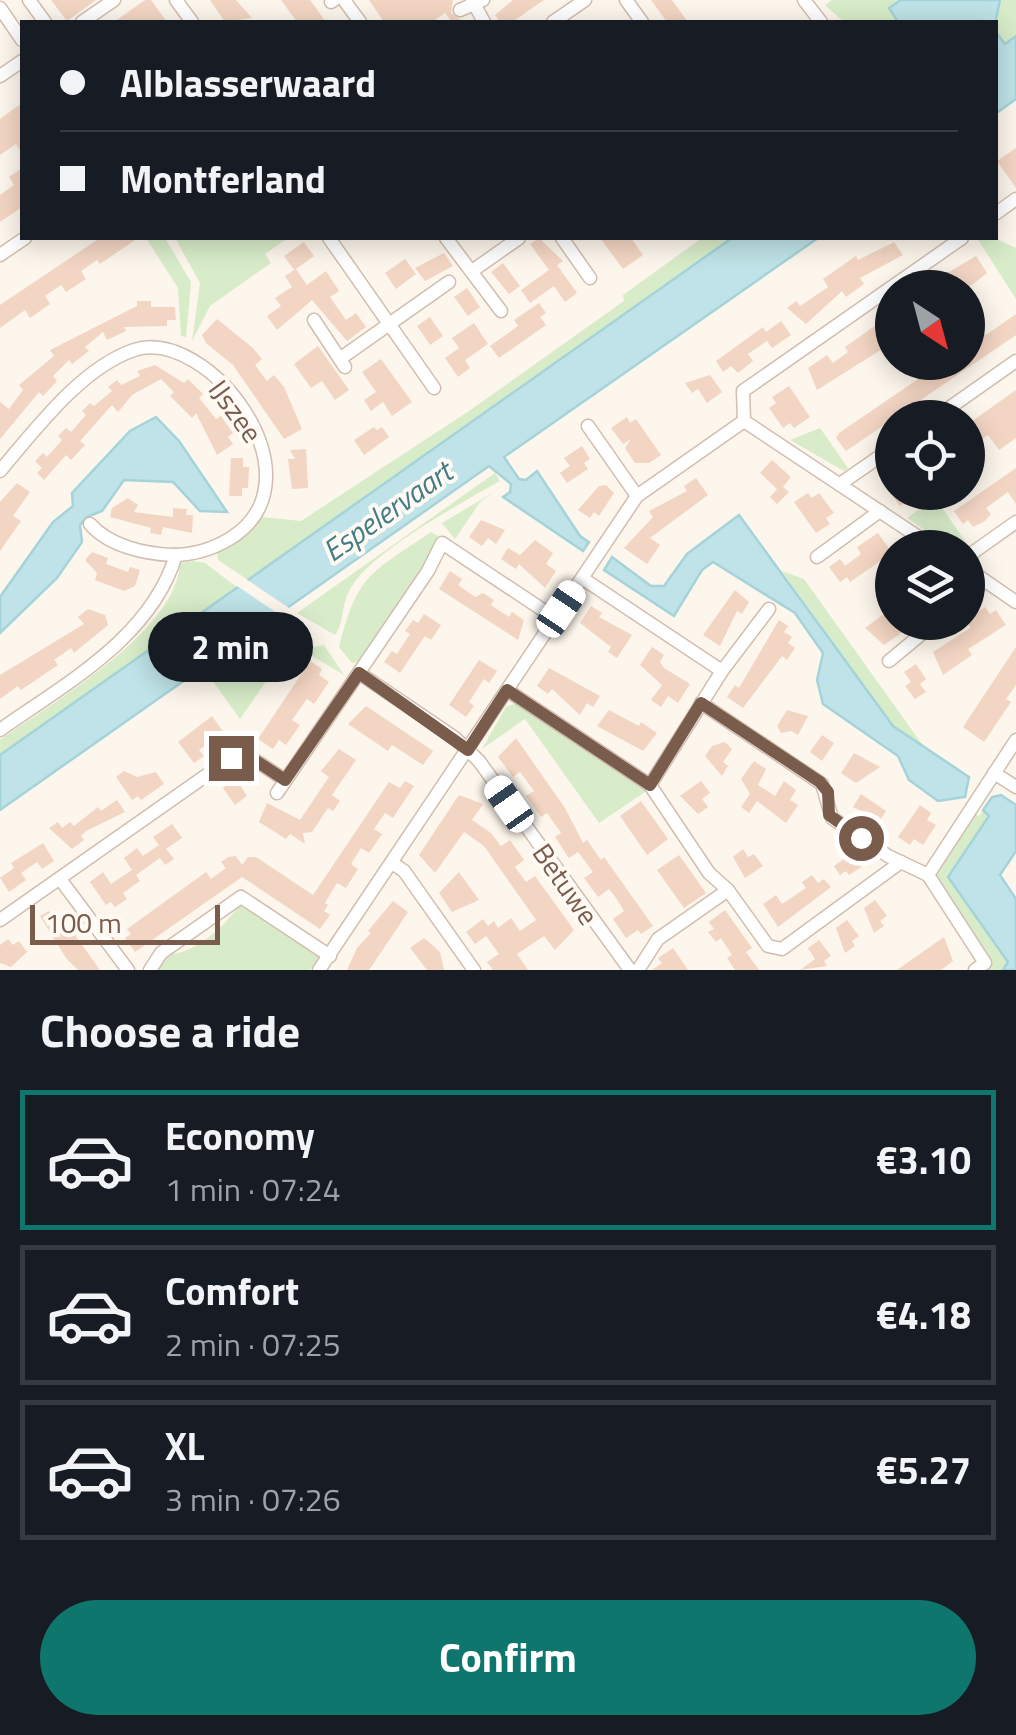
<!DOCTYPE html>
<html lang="en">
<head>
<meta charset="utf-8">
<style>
  :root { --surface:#171b24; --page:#20242c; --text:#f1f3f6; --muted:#9ea1a6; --line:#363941; --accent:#0f766e }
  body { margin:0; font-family:"Titillium Web",sans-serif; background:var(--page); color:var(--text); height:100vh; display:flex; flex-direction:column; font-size:38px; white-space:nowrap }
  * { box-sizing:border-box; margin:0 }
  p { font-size:32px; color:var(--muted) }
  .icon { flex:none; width:55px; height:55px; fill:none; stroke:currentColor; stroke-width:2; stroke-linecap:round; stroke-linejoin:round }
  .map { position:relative; height:970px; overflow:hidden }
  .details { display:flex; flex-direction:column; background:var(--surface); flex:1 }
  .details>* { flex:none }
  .banner { position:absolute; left:20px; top:20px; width:978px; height:220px; border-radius:0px; box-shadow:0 5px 25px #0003; display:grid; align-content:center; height:220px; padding:0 40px; background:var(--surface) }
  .needle { width:65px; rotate:144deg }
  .buttons { position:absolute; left:875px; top:270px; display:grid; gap:20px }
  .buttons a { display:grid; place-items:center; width:110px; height:110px; border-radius:50%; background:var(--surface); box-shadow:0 5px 25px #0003; font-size:50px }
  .scale { position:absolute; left:30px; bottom:25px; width:190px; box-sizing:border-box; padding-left:10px; border:5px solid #7a5c4d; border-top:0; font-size:28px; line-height:35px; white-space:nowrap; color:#7a5c4d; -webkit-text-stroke:8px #fffaf3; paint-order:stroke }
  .end { position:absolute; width:45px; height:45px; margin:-22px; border:12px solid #7a5c4d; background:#fff; box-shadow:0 0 0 5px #fff }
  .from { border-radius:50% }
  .bubble { position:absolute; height:70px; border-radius:35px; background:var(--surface); box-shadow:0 5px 25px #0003; font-size:32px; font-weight:700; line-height:70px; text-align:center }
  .car { position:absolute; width:30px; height:60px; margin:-30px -15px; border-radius:12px; box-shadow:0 0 8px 2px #0007; background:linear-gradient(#fff 24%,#345 0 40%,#fff 0 76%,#345 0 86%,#fff 0) }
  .banner b { display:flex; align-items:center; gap:35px; height:95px; font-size:38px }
  .banner b+b { border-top:2px solid var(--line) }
  .banner i { width:25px; height:25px; background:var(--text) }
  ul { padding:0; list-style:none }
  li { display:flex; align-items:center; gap:30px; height:140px; margin:0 20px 15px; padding:0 20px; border:5px solid var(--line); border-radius:0px }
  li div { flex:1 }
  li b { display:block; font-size:38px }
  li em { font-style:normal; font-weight:700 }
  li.active { border-color:var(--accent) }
  li>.icon { width:90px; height:90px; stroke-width:1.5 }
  h2 { padding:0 40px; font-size:45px; line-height:120px }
  .cta { display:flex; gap:20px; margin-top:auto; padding:20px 40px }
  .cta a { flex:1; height:115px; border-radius:60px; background:var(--accent); color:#fff; font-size:40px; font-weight:700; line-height:115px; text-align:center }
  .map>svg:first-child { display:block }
  .green { fill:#d8ecc9 }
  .water { fill:#bfe3e8; stroke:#a5d3da; stroke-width:2.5 }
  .pier { fill:#fdf6ec }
  .building { fill:#f3d5c3 }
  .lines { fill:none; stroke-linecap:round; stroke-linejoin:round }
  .minor-casing { stroke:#d1beb0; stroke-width:15 }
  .minor { stroke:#fff; stroke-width:12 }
  .route { stroke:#7a5c4d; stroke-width:12 }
  .labels { text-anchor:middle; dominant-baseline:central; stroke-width:8; stroke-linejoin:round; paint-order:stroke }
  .street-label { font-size:28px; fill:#7a5c4d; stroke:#fffaf3 }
  .water-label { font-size:30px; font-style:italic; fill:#437c86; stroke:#fffaf3 }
</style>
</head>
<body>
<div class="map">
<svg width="1016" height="970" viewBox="0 0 1016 970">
  <rect width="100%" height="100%" fill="#fdf6ec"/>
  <g class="green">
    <path d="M832,0H1016V36L995,51V22H844L825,5Z"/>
    <path d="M146,238H165L191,282L186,337L181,336L178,288Z"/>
    <path d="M175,238H288L265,254L271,263L210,306L192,341L200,283Z"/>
    <path d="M702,238H732L248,580L218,560L217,552L239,540L262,517L301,521L469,411L624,301L623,295Z"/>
    <path d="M977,238H994L1016,248V299Z"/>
    <path d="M820,428L848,468L844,471L790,440Z"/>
    <path d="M495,473L500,481C464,501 376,550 354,583C339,604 346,620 335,635L297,613Z"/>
    <path d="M496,491L480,502L455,539L442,523Z"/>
    <path d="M935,498L968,545C949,551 923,528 907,518Z"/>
    <path d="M431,532L441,538L363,660L352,663L339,647C358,573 370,574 431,532Z"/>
    <path d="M194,561L205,563L238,588L0,755V740C53,702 177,631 180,563Z"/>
    <path d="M782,571L804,579L924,747L893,726Z"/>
    <path d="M281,636L315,647L324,645L344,675L292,644L240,719L212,680Z"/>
    <path d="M517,703L648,790L599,823L525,719L482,749L506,707Z"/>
    <path d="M983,810L989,816L948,877L1016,970H983L992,963L938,885L935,874L974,813L979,816Z"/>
    <path d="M239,905L311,948L319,954L318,963L309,970H155L167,954C194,956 228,923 239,905Z"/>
  </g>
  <g class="water">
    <path d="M901,0H1000L995,24L898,22L889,8Z"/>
    <path d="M995,31L1005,44L1016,36V99L995,114Z"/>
    <path d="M732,238H818L504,457L519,479L526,480L537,471L580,536L589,542L583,551L503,497L510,492L511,484L489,466L0,810V755Z"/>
    <path d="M156,417L179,441L227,512L200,511L173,482L124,480L102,511L87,517L80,525L82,542L57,578L0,633V597L53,522L73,506L72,493L130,431Z"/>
    <path d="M739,515L893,726L969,777L965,797L938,801L909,780L898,756L823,704L817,680L823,653L795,613L713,562L702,570L674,616L604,570L612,557L651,586H664L687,554Z"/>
    <path d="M1001,795L1016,805V851L1000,875L1016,899V970H1003L1008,962L948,877L989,816L983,810L992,797Z"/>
  </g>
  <path class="pier" d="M243,577L292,610L283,617L234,584Z"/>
  <g class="building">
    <path d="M51,0H96L67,21Z"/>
    <path d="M145,0H151L167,22H114Z"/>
    <path d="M210,0H236L252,18L225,22Z"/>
    <path d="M281,0H310L326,22H297Z"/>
    <path d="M369,0H453L451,13L461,20L452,22L445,13L432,22H384Z"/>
    <path d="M513,0H544L512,22H500L495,15Z"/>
    <path d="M651,0H672L688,22H667Z"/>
    <path d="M22,103V154L16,144L0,155V119Z"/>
    <path d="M1016,148V188L997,161Z"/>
    <path d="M22,168V207L0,222V195L14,185L9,177Z"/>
    <path d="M100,238H138L100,264L97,260L81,271L86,279L66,292L61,285L45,296L50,304L30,318L25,310L0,328V305Z"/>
    <path d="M539,238L563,261L557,265L577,293L565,302L554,286L530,303L521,290L549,270L530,244Z"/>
    <path d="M600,238H631L643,255L623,269Z"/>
    <path d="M304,242L314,256L296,269L307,285L326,271L339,291L330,297L346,320L356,313L366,327L347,341L312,300L277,330L267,316L281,306L275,298L292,287L285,276L294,270L284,256Z"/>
    <path d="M894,242L903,255L860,278L864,284L846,297L842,291L806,324L787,308L796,301L800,306L828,287L823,279L856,256L858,260Z"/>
    <path d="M444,253L453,266L425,281L415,268Z"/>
    <path d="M976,256L987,273L968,288H922Z"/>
    <path d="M405,259L416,274L396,289L385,273Z"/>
    <path d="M503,263L520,286L509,294L491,272Z"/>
    <path d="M467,288L480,307L468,316L454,297Z"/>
    <path d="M137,301H151V307H175L176,320H167V326L124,327L126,331L107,340L103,332L85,347L89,351L72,364L69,360L53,376L57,381L43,396L39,392L0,439V402L9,409L23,390L19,385L54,356L50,350L137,306Z"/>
    <path d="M539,303L546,313L540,317L546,325L499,358L490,346L518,326L514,320Z"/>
    <path d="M892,314V355L887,346L817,390L808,368L827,355L833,363L848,352L845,347Z"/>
    <path d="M1016,314V335L846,451L836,438L839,433L943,362H968V340L982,330L986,335Z"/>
    <path d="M430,317L443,336L430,345L417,326Z"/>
    <path d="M217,319L253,348L262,359L255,365L267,381L274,375L284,387L302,429L284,439L233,365L206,343L202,335Z"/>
    <path d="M781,321L791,335L772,348L767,341L748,354L753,361L738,373L731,366L723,372L716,361L763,327L766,332Z"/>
    <path d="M474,323L488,344L465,360L470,368L458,377L445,358L459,348L452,338Z"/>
    <path d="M318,346L349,390L335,400L322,381L311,388L294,364Z"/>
    <path d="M381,359L412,402L392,416L383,402L371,411L364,400L376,392L362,372Z"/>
    <path d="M155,365L184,383L188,379L203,394L199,398L216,419L221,416L233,433L228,437L233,444L217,455L196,413L192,418L170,396L174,392L161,379L132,395L118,412L112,405L80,441L85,445L71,460L66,455L44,480L37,473L42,468L35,461L43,453L47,457L62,440L58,436L66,428L71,432L86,415L82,411L90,403L94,406L112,391L108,387L117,380L121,385L140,376L137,371Z"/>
    <path d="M710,375L722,392L707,403L698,389L692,393L685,383Z"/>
    <path d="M789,386L810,417L794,428L790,423L783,428L769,408L776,403L772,397Z"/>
    <path d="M1016,390V438L999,450L988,435L976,443L971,437L968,440V424Z"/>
    <path d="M627,417L630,423L636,419L661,455L649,463H635L625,448L631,439L623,444L611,428Z"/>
    <path d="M374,427L377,430L382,427L389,437L364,455L354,440Z"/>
    <path d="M582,446L590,459L584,463L588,469L567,483L560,473L570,466L564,458Z"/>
    <path d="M306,449L308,488L292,489L288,459H295L290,450Z"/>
    <path d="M231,458H243V467H249L248,488H242V496H229Z"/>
    <path d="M772,460L791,477L783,487L789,492L777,504L770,497L777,489L760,473Z"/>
    <path d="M1016,468V504L1008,492L986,508L991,514L985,521L973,527L968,520L963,524L954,511Z"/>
    <path d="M696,478L708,495L650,538L660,545L647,564L624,548L653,517L649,511L687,491L684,486Z"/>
    <path d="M17,483L30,492L13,516L21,521L0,551V502Z"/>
    <path d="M606,485L614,493L599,516L594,512L590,518L578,510L599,486Z"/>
    <path d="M890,492H933L914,506L910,499L900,506Z"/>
    <path d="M808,493L812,498L819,493L834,513L826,518L830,524L816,533L794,502Z"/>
    <path d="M128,498L138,505L134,512L173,517V508L187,509L186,515H193L192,533L163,527L161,535L150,533L151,528L110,517L112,508Z"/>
    <path d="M481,520L505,530L496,544L488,538L482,546L469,537Z"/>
    <path d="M878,533L892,553L850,582L847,577L840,582L829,567L840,559L845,566L861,554L857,547Z"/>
    <path d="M535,540L553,553L546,564L556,571L545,588L519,564L516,569L501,559L508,548L520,555Z"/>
    <path d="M92,552L108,558L106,564L128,572L130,567L140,570L135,586L124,591L95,580L97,573L85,560Z"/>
    <path d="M450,571L462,579L458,585L475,597L483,593L494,600L491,605L509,617L512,612L524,620L518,640L439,589Z"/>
    <path d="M735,590L749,602L742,614L737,611L720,646L703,635Z"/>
    <path d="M591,606L602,613L599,617L632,635L617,658L608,652L611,647L580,623Z"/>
    <path d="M985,607L990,614L996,610L1006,625L968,649L972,655L943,675L933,652L970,628L968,619Z"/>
    <path d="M892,608V622L904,631L884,645L865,628Z"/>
    <path d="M88,609L105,615L108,625L74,653L71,648L54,660L58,665L21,690L18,686L0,699V675L84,624L78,617Z"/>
    <path d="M424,614L441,625L431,640L425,636L400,673L384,662L392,651L397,654L410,634L405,631L413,620L418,623Z"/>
    <path d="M779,620L788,626L784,632L792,637L788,643L795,648L787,660L782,656L743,708L727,697L735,685L739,688Z"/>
    <path d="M652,647L664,655L660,662L664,668L690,684L678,703L668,696L661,707L651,700L662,685L640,665Z"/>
    <path d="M1016,647V685L1006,699L1011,702L984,742L963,727Z"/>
    <path d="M479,660L497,671L489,683L484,679L469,702L474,706L466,717L449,705Z"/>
    <path d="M310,661L322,669L319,675L329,682L314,704L307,699L292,720L300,725L286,745L279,740L273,749L258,739Z"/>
    <path d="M916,664L926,679L920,684L926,692L915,699L905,686L911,682L904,672Z"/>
    <path d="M549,668L600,696L593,707L587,703L580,715L552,689L548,694L537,686Z"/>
    <path d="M366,706L433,751L423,765L392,745L388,751L348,724Z"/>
    <path d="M609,710L639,726L641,722L657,733L643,751L597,726Z"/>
    <path d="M787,710L808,716L798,735L791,731L781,733L777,726Z"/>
    <path d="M212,716L224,733L199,750L204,756L194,763L178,742Z"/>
    <path d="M822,735L834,743L822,761L810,752Z"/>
    <path d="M516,738L565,808L583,843L587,840L601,860L604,857L653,926L641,934L638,930L626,938L613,919L624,911L616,898L609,889L598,897L584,878L593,872L578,852L569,858L555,837L561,833L547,813L541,817L526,796L534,791L520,772L513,777L498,757Z"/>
    <path d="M725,742L732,749L723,762L728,766L722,776L705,756L712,746Z"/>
    <path d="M339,749L356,760L332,795L340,801L333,811L328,808L312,832L303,833L305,844L290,834L286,839L259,822L267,803L300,820L329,777L321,771Z"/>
    <path d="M854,753L880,767L856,783L841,773Z"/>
    <path d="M754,761L766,769L758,785L775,796L784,781L796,790L790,800L798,805L786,823L757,801L749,813L741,807L750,794L741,779Z"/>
    <path d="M124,771L137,777L156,772L164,784L141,800L138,796L132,800L116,777Z"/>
    <path d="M236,779L247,796L235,805L223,788Z"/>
    <path d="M405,781L414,786L393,818L385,813L374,829L382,834L369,853L361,848L351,864L358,869L346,888L337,883L325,903L328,905L324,911L330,915L320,929L242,877L135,952L125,938L131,934L127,929L206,872L211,879L226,868L221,862L228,857L236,856L242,865L248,857H256L313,895L389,782L400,788Z"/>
    <path d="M701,781L710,793L702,799L708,807L698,814L680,796Z"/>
    <path d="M861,794L886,811L880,820L853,807Z"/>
    <path d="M459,795L483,804L472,820L491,833L501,846L510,840L524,860L515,867L526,882L535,876L574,930L555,950L544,936L517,954L528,970H493L487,962L499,954L486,936L475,944L466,932L483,919L488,926L494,921L498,928L511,918L520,931L536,920L484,846L464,832L435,873L419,855Z"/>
    <path d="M117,800L125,812L86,831L81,836L84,840L72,849L49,828L58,822L62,828L70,822L74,826L98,807L101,811Z"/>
    <path d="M641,801L668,839L647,855L620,816Z"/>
    <path d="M920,805L931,813L927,820L936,825L923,845L914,839L910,845L898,837Z"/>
    <path d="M172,824L182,838L166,849L174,859L165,865L160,858L136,875L140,881L123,893L127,899L115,907L111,902L106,905L90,882L103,872L111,884L132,870L124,858L137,848L143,856L159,845L153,837Z"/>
    <path d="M43,843L54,861L42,869L37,862L21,873L26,880L9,892L0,878L14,868L11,863Z"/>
    <path d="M743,849L748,857L754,854L763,866L745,878L733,857Z"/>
    <path d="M856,850L867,863L849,875L846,871L840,875L834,866Z"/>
    <path d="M679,855L706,893L684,908L657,870Z"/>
    <path d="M459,872L479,900L452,912L439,893Z"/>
    <path d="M812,875L818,883L824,879L831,887L778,927L763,904L776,895L782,904L806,888L802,882Z"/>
    <path d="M875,900L887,916L880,921L884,926L874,933L864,908Z"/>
    <path d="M393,901L408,912L390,939L369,970H347L357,948L371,933L368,931Z"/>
    <path d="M725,910L752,948L746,952L759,970H735L727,958L732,955L721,938L716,942L708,932L714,929L709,922Z"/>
    <path d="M49,911L66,935L72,931L100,970H78L66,958L40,916Z"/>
    <path d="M847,920L859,936L852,941L855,946L845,953L836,928Z"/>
    <path d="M944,937L953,961L941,970H897Z"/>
    <path d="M424,938L440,952L444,970H427L410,948Z"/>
    <path d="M8,939L13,945L19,941L27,952L11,967L0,963V945Z"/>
    <path d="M819,940L831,956L824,961L827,966L800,970L815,959L808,948Z"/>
    <path d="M673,948L688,970H652L662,963L658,958Z"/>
  </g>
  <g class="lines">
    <defs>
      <g id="minor">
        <path d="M29,0L45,22"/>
        <path d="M176,0L192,22"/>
        <path d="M344,0L360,22"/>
        <path d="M472,0L484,22"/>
        <path d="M626,0L642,22"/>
        <path d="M804,0L821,22"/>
        <path d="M331,2L334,0"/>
        <path d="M0,8L22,40"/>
        <path d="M460,10L483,0"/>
        <path d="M82,22L114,0"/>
        <path d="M553,22L585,0"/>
        <path d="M0,76L22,61"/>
        <path d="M995,214L1016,199"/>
        <path d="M329,238L434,388"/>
        <path d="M446,238L501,311"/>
        <path d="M562,238L590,278"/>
        <path d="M0,255L25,238"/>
        <path d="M472,271L519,238"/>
        <path d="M314,320L345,367"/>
        <path d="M341,358L449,282"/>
        <path d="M935,418L1016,361"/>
        <path d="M744,421L743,391L962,238"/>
        <path d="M744,421L935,548"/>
        <path d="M588,426L637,496"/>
        <path d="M0,471C35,430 81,368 134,350C208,326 325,478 231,538C213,549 194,555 173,555C145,554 109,546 90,524"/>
        <path d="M840,484L892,448"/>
        <path d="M968,556L1016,522"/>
        <path d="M817,557L880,511"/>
        <path d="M968,569L1016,602"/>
        <path d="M582,578L722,671"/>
        <path d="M968,598L984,581"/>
        <path d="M889,661L936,622"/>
        <path d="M359,673L455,738L479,761L630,970"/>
        <path d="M507,690L650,785L709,873L728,890L768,946L782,949L901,862"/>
        <path d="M701,703L822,784L832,818L888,856L928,875"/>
        <path d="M0,730C66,683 151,638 176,555"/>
        <path d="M994,773L1016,787"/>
        <path d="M650,785L722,671L769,609"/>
        <path d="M277,793L428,571L442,543L555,618"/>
        <path d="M392,863L404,871L474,970"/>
        <path d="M928,875L1016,740"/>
        <path d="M928,875L985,963L975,970"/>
        <path d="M60,879L128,970"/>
        <path d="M0,920L241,751L285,780"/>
        <path d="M150,970L161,953L241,897L330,956"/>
        <path d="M319,970L637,496L744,421"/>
        <path d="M638,970L658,939L728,890"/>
      </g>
    </defs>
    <use href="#minor" class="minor-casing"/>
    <use href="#minor" class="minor"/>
  </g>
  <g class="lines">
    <path class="route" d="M231,758L241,751L285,780L359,673L468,750L507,690L650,785L701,703L820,782L828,792L829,815L861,838"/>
  </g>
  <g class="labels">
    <g class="street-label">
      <text transform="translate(236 411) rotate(54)">IJszee</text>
      <text transform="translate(566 884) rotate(55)">Betuwe</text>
    </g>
    <g class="water-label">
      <text transform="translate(387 511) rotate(-35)">Espelervaart</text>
    </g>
  </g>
</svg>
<div class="buttons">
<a><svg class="needle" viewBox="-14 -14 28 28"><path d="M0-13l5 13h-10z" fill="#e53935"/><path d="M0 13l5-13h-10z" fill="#9ea1a6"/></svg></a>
<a><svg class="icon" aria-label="locate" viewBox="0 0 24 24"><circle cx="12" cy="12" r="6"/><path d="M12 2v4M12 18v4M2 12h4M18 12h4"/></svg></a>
<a><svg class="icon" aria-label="layers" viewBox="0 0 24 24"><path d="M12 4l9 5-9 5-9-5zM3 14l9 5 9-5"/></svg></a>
</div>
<div class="scale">100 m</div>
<i class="end from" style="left:861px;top:838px"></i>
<i class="end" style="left:231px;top:758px"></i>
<div class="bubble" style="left:148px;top:612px;width:165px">2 min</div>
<i class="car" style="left:561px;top:609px;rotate:34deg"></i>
<i class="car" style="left:509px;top:804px;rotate:325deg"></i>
<div class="banner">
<b><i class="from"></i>Alblasserwaard</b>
<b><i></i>Montferland</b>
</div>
</div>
<section class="details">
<h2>Choose a ride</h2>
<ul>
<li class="active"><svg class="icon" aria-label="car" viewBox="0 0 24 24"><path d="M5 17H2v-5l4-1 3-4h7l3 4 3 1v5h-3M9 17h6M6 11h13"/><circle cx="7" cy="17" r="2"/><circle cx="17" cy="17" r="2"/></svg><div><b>Economy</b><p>1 min · 07:24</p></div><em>€3.10</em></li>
<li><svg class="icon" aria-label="car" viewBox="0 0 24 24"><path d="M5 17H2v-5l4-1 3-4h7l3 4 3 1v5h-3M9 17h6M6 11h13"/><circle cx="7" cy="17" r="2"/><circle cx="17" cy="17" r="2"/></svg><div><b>Comfort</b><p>2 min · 07:25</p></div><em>€4.18</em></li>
<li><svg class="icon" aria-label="car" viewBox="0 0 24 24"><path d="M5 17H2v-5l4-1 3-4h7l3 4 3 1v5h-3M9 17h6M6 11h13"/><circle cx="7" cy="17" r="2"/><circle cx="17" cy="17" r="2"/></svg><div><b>XL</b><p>3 min · 07:26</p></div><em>€5.27</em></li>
</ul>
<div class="cta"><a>Confirm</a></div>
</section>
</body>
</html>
